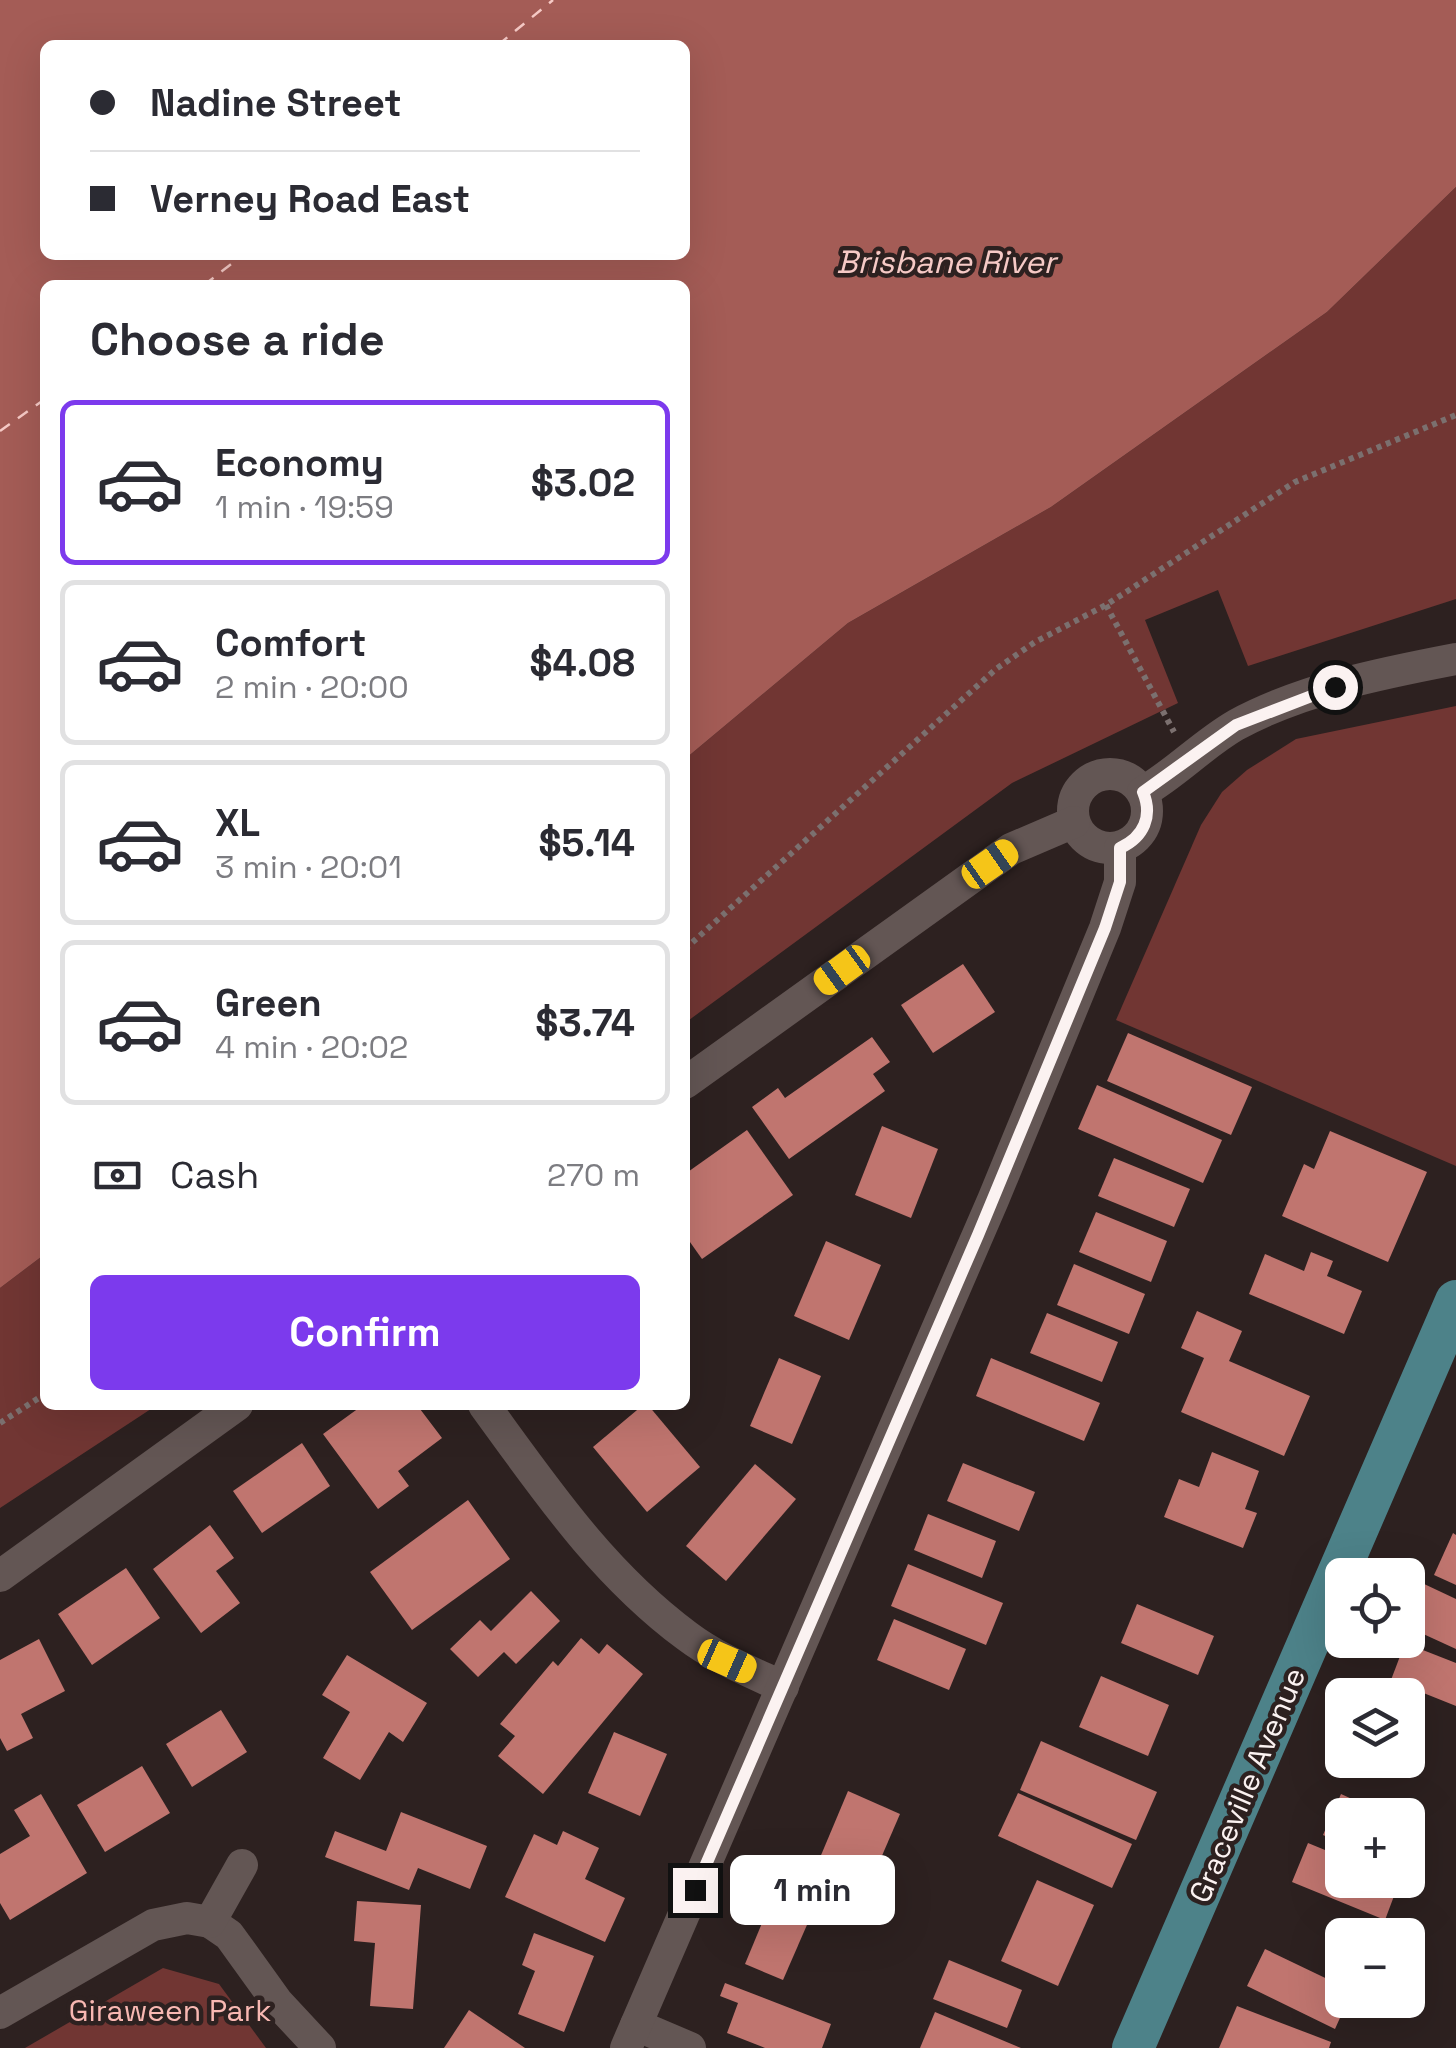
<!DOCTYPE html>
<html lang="en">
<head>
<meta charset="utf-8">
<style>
  :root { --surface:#fff; --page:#f2f2f3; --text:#2b2b33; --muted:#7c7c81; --line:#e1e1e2; --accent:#7c3aed }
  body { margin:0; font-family:"Space Grotesk",sans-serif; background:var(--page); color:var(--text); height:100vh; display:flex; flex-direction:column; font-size:38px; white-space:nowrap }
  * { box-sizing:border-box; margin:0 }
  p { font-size:32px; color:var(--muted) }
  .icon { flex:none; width:55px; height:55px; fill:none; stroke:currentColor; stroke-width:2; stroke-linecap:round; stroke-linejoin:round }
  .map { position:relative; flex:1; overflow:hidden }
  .panel { position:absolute; left:40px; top:280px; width:650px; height:1130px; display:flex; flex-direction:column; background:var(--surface); border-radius:15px; box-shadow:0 10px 40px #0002 }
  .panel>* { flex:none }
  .hud { position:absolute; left:40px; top:40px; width:650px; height:220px; border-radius:15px; box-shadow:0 10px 40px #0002; display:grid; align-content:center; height:220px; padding:0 50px; background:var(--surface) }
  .fabs { position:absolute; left:1325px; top:1558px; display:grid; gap:20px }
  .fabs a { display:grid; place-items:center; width:100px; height:100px; border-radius:15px; background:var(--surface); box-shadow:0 10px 40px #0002; font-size:50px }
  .end { position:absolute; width:45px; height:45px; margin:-22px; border:12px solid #fbf2f1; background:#111; box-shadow:0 0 0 5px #111 }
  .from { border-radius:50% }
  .bubble { position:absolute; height:70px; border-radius:15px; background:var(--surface); box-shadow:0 10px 40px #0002; font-size:32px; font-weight:600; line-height:70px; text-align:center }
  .car { position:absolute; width:30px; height:60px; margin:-30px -15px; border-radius:12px; box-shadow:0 0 8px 2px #0007; background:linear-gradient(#f5c518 24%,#345 0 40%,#f5c518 0 76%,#345 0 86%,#f5c518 0) }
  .hud b { display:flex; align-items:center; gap:35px; height:95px; font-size:38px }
  .hud b+b { border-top:2px solid var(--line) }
  .hud i { width:25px; height:25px; background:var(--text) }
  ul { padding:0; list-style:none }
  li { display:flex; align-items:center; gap:30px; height:165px; margin:0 20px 15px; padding:0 30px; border:5px solid var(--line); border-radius:15px }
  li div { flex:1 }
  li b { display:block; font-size:38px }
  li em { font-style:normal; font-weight:600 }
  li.selected { border-color:var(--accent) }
  li>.icon { width:90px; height:90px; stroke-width:1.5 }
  h2 { padding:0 50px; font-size:45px; line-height:120px }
  .pay { display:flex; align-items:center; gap:25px; height:110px; padding:0 50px; font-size:38px }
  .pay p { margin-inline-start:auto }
  .action { display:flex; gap:20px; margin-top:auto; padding:20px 50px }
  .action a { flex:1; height:115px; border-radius:15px; background:var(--accent); color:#fff; font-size:40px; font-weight:600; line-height:115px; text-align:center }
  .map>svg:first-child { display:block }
  .green { fill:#713633 }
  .water { fill:#a45c56; fill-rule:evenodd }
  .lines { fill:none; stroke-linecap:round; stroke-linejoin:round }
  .ferry { stroke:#f6cac6; stroke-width:2.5; stroke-dasharray:12 10; stroke-linecap:butt }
  .building { fill:#c0756f }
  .path { stroke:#7b706f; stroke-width:6; stroke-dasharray:5 5; stroke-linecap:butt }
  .minor { stroke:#635654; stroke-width:32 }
  .major { stroke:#4d8289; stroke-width:42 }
  .route { stroke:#fbf2f1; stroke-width:12 }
  .labels { text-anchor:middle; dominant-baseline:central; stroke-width:9; stroke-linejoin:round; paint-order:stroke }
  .street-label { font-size:30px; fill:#fbf2f1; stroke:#2d2120 }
  .park-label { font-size:30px; fill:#f8b8b2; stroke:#2d2120 }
  .water-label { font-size:32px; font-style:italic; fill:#f6cac6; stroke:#2d2120 }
</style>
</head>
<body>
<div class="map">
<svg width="1456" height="2048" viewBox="0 0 1456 2048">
  <rect width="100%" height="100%" fill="#2d2120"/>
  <g class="green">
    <path d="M1456,187V599L1248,666L1218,590L1145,620L1178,703L1012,783L685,1023V759L848,623L1051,507L1327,312Z"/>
    <path d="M1456,706V1166L1116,1020L1201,825L1222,792L1247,770L1296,739Z"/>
    <path d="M45,1254V1405H157L0,1508V1288Z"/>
    <path d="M163,1968L219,1984L266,2048H25Z"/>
  </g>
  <path class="water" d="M0,0H1456V187L1327,312L1051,507L848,623L685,759V285H45V1254L0,1288ZM45,45H685V255H45Z"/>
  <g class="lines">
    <g class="ferry">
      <path d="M498,45L553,0"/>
      <path d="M204,285L243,255"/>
      <path d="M0,431L45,399"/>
    </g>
  </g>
  <g class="building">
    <path d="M963,964L995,1012L933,1053L901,1005Z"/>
    <path d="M1128,1033L1252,1087L1231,1135L1107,1081Z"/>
    <path d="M872,1037L890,1062L873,1074L885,1091L789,1159L752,1107L778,1088L785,1098Z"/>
    <path d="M1097,1085L1222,1140L1203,1183L1078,1129Z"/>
    <path d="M882,1126L938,1149L911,1218L855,1195Z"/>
    <path d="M747,1130L793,1195L702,1259L685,1235V1174Z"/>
    <path d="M1330,1131L1427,1172L1388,1262L1282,1216L1304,1164L1314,1169Z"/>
    <path d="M1114,1158L1190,1189L1174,1227L1098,1196Z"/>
    <path d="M1096,1212L1167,1241L1151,1282L1079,1252Z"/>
    <path d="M826,1241L881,1265L849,1340L794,1316Z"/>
    <path d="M1311,1252L1333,1261L1327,1276L1362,1291L1344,1334L1249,1294L1265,1254L1304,1271Z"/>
    <path d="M1074,1264L1145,1294L1129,1334L1057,1305Z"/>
    <path d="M1197,1311L1242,1331L1229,1361L1310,1396L1284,1456L1181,1412L1204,1358L1181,1348Z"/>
    <path d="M1047,1313L1118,1342L1102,1382L1030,1353Z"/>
    <path d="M779,1358L821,1376L792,1444L750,1426Z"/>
    <path d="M991,1358L1100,1403L1084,1441L976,1396Z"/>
    <path d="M363,1405H417L442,1438L398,1471L409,1486L378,1509L323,1434Z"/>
    <path d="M643,1405H648L700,1467L647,1512L593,1447Z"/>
    <path d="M302,1443L330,1486L262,1533L233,1491Z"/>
    <path d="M1212,1452L1259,1471L1245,1509L1257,1513L1243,1548L1164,1517L1179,1479L1199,1487Z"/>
    <path d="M963,1463L1035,1492L1019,1531L947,1501Z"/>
    <path d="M755,1464L796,1499L726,1581L686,1546Z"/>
    <path d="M468,1500L510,1559L412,1630L370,1572Z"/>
    <path d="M928,1514L996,1541L982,1578L914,1550Z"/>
    <path d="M210,1525L234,1558L216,1571L240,1603L201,1633L153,1569Z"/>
    <path d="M1453,1533L1456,1535V1585L1434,1575Z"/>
    <path d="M908,1564L1003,1603L986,1645L891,1606Z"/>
    <path d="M126,1568L160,1618L92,1665L58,1614Z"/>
    <path d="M1422,1583L1456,1599V1649L1408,1627V1614Z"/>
    <path d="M531,1591L560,1621L516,1664L504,1652L478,1677L450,1649L480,1620L491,1631Z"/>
    <path d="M1137,1604L1214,1636L1198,1675L1121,1643Z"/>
    <path d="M894,1619L966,1649L949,1690L877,1660Z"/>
    <path d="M581,1638L599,1654L607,1644L643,1674L543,1794L498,1756L515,1736L500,1724L553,1661L558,1666Z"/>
    <path d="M39,1639L65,1691L21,1714L33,1738L7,1751L0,1738V1660Z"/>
    <path d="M1405,1643L1456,1663V1706L1391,1680Z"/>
    <path d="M347,1655L427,1703L403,1742L389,1732L360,1780L323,1758L350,1712L322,1695Z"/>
    <path d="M1101,1676L1169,1705L1148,1756L1079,1727Z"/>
    <path d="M221,1710L247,1752L192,1787L166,1744Z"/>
    <path d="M614,1732L667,1754L640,1816L588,1793Z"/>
    <path d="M1041,1741L1157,1792L1136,1840L1020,1790Z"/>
    <path d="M142,1766L170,1813L105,1852L77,1805Z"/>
    <path d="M848,1791L900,1814L862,1902L811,1879Z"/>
    <path d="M1018,1793L1132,1844L1112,1888L998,1836Z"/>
    <path d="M41,1794L87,1873L10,1920L0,1903V1854L30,1836L14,1810Z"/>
    <path d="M1341,1794L1387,1815H1342V1844L1323,1835Z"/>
    <path d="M401,1812L487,1846L470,1889L418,1868L409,1890L325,1857L335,1831L386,1851Z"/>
    <path d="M1408,1824L1421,1831L1408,1861Z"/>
    <path d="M563,1831L599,1848L585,1879L625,1898L605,1942L505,1897L534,1834L557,1845Z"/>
    <path d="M1308,1843L1342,1857V1880H1400L1385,1920L1292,1882Z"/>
    <path d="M1037,1880L1094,1905L1058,1986L1001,1961Z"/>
    <path d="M774,1894L813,1911L783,1980L745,1964Z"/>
    <path d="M357,1901L421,1905L413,2009L370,2006L375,1943L354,1941Z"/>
    <path d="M534,1933L594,1956L564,2032L518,2014L535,1971L522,1965Z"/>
    <path d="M1265,1949L1342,1986V2000H1348L1335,2029L1247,1986Z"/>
    <path d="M949,1960L1022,1990L1007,2028L933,1999Z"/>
    <path d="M725,1983L831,2024L822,2048H765L727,2033L738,2003L720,1996Z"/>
    <path d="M1237,2006L1331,2042L1329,2048H1219Z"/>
    <path d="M469,2010L525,2048H444Z"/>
    <path d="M935,2012L1021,2048H920Z"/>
  </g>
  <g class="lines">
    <g class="path">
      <path d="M1106,605L1174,732"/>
      <path d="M685,949L996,669L1035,642L1106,605L1295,482L1456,415"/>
      <path d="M0,1423L45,1394"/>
    </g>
    <g class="minor">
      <circle cx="1110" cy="811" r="37"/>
      <path d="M1143,792C1176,773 1203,744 1236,725C1302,689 1383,673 1456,659"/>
      <path d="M685,1083L1011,849L1074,822"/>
      <path d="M484,1405C546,1490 602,1573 687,1636C716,1658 751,1672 783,1687"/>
      <path d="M0,1576L237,1405"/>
      <path d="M210,1922L229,1935L278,2003L320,2048"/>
      <path d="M0,2013L153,1925L187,1918L210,1922L242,1865"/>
      <path d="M636,2025L690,2048"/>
      <path d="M626,2048L993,1200L1105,928L1120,882V848"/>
    </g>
    <path class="major" d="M1133,2048L1456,1301"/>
  </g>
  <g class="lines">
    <path class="route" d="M695,1890L978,1235L1105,928L1120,882V848C1144,837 1153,816 1143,792L1236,725L1335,687"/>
  </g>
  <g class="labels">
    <g class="street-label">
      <text transform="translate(1247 1785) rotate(-67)">Graceville Avenue</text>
    </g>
    <g class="park-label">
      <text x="170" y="2010">Giraween Park</text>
    </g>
    <g class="water-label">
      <text x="946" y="262">Brisbane River</text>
    </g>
  </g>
</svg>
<div class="fabs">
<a><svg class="icon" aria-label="locate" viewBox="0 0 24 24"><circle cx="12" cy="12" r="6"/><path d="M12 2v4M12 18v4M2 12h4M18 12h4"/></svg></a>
<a><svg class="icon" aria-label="layers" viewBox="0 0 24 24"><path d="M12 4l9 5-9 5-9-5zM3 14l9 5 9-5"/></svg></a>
<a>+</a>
<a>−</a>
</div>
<i class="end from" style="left:1335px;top:687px"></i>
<i class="end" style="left:695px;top:1890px"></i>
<div class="bubble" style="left:730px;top:1855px;width:165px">1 min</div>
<i class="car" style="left:990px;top:864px;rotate:55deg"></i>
<i class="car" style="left:842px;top:970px;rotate:234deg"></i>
<i class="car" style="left:727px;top:1661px;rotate:114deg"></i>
<div class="hud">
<b><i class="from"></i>Nadine Street</b>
<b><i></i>Verney Road East</b>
</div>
<section class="panel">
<h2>Choose a ride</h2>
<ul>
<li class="selected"><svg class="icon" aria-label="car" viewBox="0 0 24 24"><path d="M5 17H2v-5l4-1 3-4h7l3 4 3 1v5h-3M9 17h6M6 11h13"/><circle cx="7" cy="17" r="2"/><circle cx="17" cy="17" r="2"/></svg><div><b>Economy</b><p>1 min · 19:59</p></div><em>$3.02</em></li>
<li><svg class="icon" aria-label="car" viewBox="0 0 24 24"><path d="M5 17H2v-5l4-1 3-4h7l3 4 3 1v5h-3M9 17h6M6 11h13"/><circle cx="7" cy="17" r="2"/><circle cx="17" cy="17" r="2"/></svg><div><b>Comfort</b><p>2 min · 20:00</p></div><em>$4.08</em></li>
<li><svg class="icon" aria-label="car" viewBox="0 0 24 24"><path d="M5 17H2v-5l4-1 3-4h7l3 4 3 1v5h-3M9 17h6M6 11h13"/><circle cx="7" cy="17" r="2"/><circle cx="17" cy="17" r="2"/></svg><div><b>XL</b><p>3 min · 20:01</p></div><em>$5.14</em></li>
<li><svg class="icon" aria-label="car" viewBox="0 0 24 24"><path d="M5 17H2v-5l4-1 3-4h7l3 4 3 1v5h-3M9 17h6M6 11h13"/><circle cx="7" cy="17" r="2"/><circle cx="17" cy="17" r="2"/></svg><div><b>Green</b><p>4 min · 20:02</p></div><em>$3.74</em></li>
</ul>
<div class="pay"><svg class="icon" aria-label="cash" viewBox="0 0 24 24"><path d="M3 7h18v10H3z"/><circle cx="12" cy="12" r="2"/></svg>Cash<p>270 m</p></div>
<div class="action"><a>Confirm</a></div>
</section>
</div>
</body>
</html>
